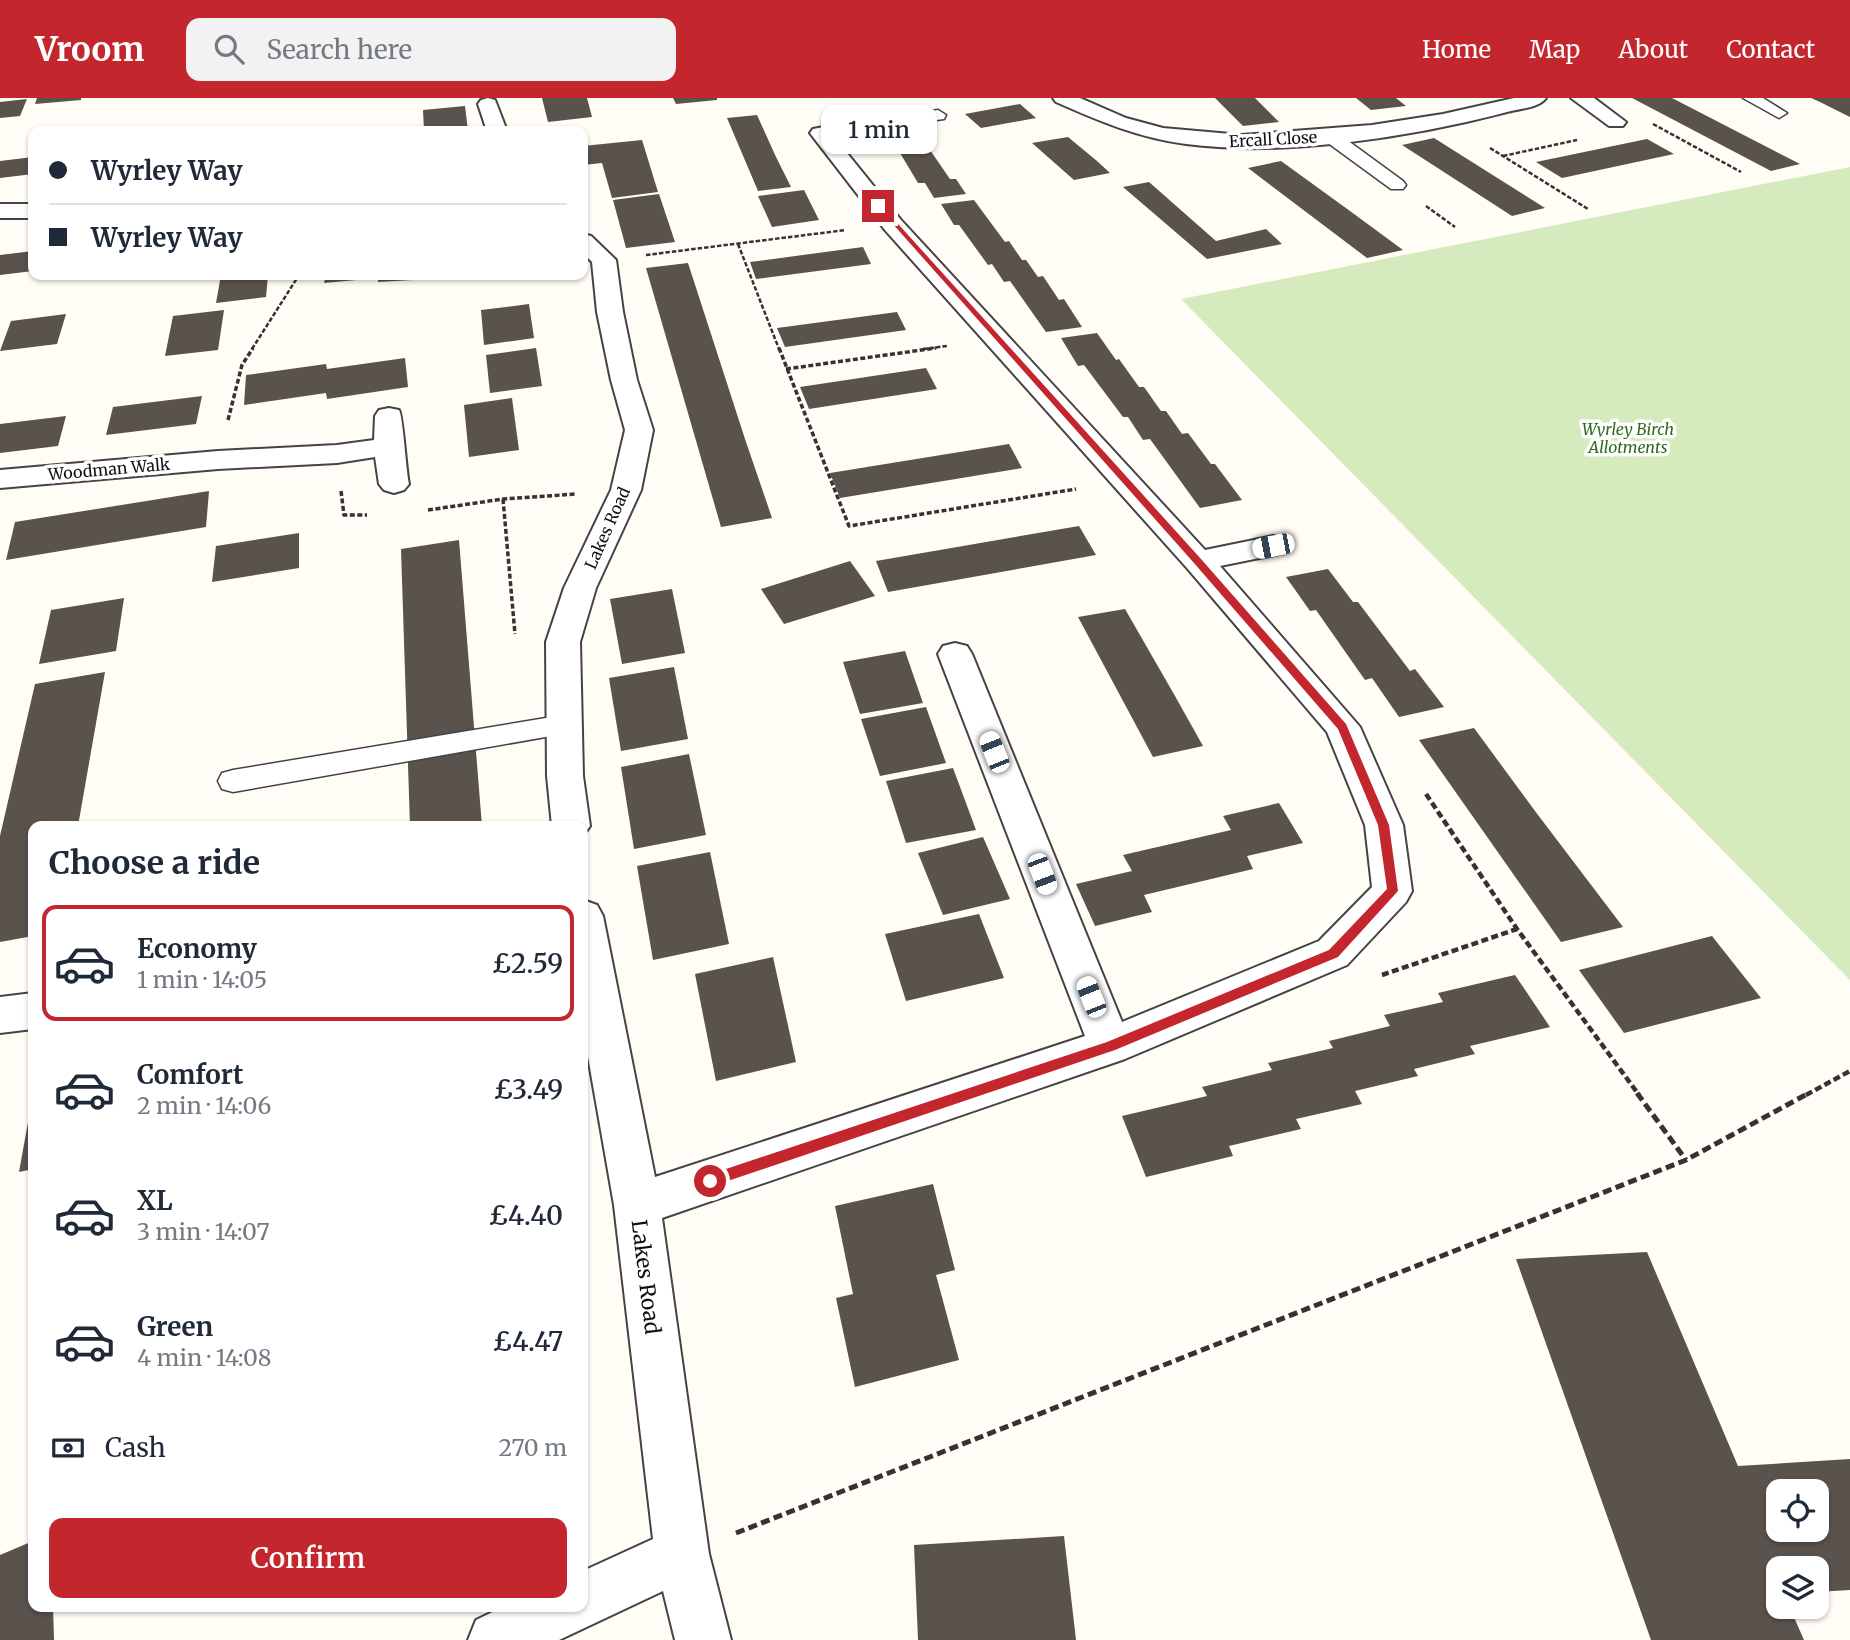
<!DOCTYPE html>
<html lang="en">
<head>
<meta charset="utf-8">
<style>
  :root { --surface:#fff; --page:#f2f2f3; --text:#1f2937; --muted:#747a83; --line:#e0e1e3; --accent:#c4262e }
  body { margin:0; font-family:Merriweather,serif; background:var(--page); color:var(--text); height:100vh; display:flex; flex-direction:column; font-size:26px; white-space:nowrap }
  * { box-sizing:border-box; margin:0 }
  p { font-size:23px; color:var(--muted) }
  .icon { flex:none; width:38px; height:38px; fill:none; stroke:currentColor; stroke-width:2; stroke-linecap:round; stroke-linejoin:round }
  .map { position:relative; flex:1; overflow:hidden }
  .sheet { position:absolute; left:28px; top:723px; width:560px; height:791px; display:flex; flex-direction:column; background:var(--surface); border-radius:14px; box-shadow:0 2px 5px #0004 }
  .sheet>* { flex:none }
  .banner { position:absolute; left:28px; top:28px; width:560px; height:154px; border-radius:14px; box-shadow:0 2px 5px #0004; display:grid; align-content:center; height:154px; padding:0 21px; background:var(--surface) }
  .controls { position:absolute; left:1766px; top:1381px; display:grid; gap:14px }
  .controls a { display:grid; place-items:center; width:63px; height:63px; border-radius:14px; background:var(--surface); box-shadow:0 2px 5px #0004; font-size:35px }
  .end { position:absolute; width:32px; height:32px; margin:-16px; border:9px solid #c4262e; background:#fff; box-shadow:0 0 0 4px #fff }
  .from { border-radius:50% }
  .bubble { position:absolute; height:49px; border-radius:14px; background:var(--surface); box-shadow:0 2px 5px #0004; font-size:23px; font-weight:600; line-height:49px; text-align:center }
  .car { position:absolute; width:21px; height:42px; margin:-21px -10px; border-radius:9px; box-shadow:0 0 5px 2px #0007; background:linear-gradient(#fff 24%,#345 0 40%,#fff 0 76%,#345 0 86%,#fff 0) }
  .banner b { display:flex; align-items:center; gap:24px; height:66px; font-size:26px }
  .banner b+b { border-top:2px solid var(--line) }
  .banner i { width:18px; height:18px; background:var(--text) }
  ul { padding:0; list-style:none }
  li { display:flex; align-items:center; gap:21px; height:116px; margin:0 14px 10px; padding:0 7px; border:4px solid transparent; border-radius:14px }
  li div { flex:1 }
  li b { display:block; font-size:26px }
  li em { font-style:normal; font-weight:600 }
  li.on { border-color:var(--accent) }
  li>.icon { width:63px; height:63px; stroke-width:1.5 }
  h2 { padding:0 21px; font-size:32px; line-height:84px }
  .pay { display:flex; align-items:center; gap:18px; height:77px; padding:0 21px; font-size:26px }
  .pay p { margin-inline-start:auto }
  .cta { display:flex; gap:14px; margin-top:auto; padding:14px 21px }
  .cta a { flex:1; height:80px; border-radius:14px; background:var(--accent); color:#fff; font-size:28px; font-weight:600; line-height:80px; text-align:center }
  header { display:flex; align-items:center; gap:42px; box-sizing:border-box; height:98px; padding:0 35px; background:var(--accent); color:#fff }
  header strong { font-size:33px }
  nav { display:flex; gap:38px; margin-inline-start:auto; font-size:24px }
  .search { width:490px; height:63px; background:var(--page); display:flex; align-items:center; gap:18px; box-sizing:border-box; padding:0 24px; border-radius:14px; color:var(--muted); font-size:26px }
  .map>svg:first-child { display:block }
  .green { fill:#d5ebbd }
  .building { fill:#5a524d; fill-rule:evenodd }
  .lines { fill:none; stroke-linecap:round; stroke-linejoin:round }
  .service-casing { stroke:#444; stroke-width:3 }
  .minor-casing { stroke:#444; stroke-width:4 }
  .path-far3 { stroke:#333; stroke-width:2.5; stroke-dasharray:4.5 2; stroke-linecap:butt }
  .path-far2 { stroke:#333; stroke-width:3.5; stroke-dasharray:5 2.5; stroke-linecap:butt }
  .path-far1 { stroke:#333; stroke-width:4.5; stroke-dasharray:7 3.5; stroke-linecap:butt }
  .path { stroke:#333; stroke-width:5; stroke-dasharray:9 4.5; stroke-linecap:butt }
  .service { fill:#fff; fill-rule:evenodd }
  .minor { fill:#fff; fill-rule:evenodd }
  .route { fill:#c4262e }
  .labels { text-anchor:middle; dominant-baseline:central; stroke-width:7; stroke-linejoin:round; paint-order:stroke }
  .far-street-label { font-size:16px; fill:#111; stroke:#fff }
  .far-park-label { font-size:16px; font-style:italic; fill:#2f6b1f; stroke:#fff }
  .near-street-label { font-size:21px; fill:#111; stroke:#fff }
</style>
</head>
<body>
<header>
<strong>Vroom</strong>
<div class="search"><svg class="icon" aria-label="search" viewBox="0 0 24 24"><circle cx="10" cy="10" r="6"/><path d="M15 15l6 6"/></svg>Search here</div>
<nav><a>Home</a><a>Map</a><a>About</a><a>Contact</a></nav>
</header>
<div class="map">
<svg width="1850" height="1542" viewBox="0 0 1850 1542">
  <rect width="100%" height="100%" fill="#fffdf5"/>
  <path class="green" d="M1850,69V882L1181,201Z"/>
  <g class="building">
    <path d="M37,0H81V2L35,6Z"/>
    <path d="M542,0H587L592,19L548,24Z"/>
    <path d="M673,0H717V2L676,6Z"/>
    <path d="M1215,0H1255L1279,24L1243,28Z"/>
    <path d="M1356,0H1396L1406,8L1371,12Z"/>
    <path d="M1632,0H1672L1800,66L1771,73Z"/>
    <path d="M1811,0H1850V19L1820,4Z"/>
    <path d="M27,1L20,18L0,20V4Z"/>
    <path d="M1020,6L1036,20L981,30L965,16Z"/>
    <path d="M465,8L468,33H424L423,12Z"/>
    <path d="M757,17L776,59L791,89L758,93L727,20Z"/>
    <path d="M916,38L925,52H930L950,81H956L966,96L934,100L925,85H918L900,55L893,56L885,42Z"/>
    <path d="M1068,39L1097,63L1110,75L1074,82L1032,45Z"/>
    <path d="M1434,40L1526,98L1545,110L1512,118L1402,47Z"/>
    <path d="M1647,41L1674,56L1562,80L1536,64Z"/>
    <path d="M642,42L658,94L612,100L602,65L583,67V48Z"/>
    <path d="M33,59V76L0,80V63Z"/>
    <path d="M1281,63L1350,113L1403,152L1367,160L1248,70Z"/>
    <path d="M1149,84L1216,143L1266,131L1282,146L1207,161L1123,89Z"/>
    <path d="M804,92L819,122L772,129L758,98Z"/>
    <path d="M659,96L675,144L626,150L613,102Z"/>
    <path d="M974,102L1005,144L1009,143L1022,162H1026L1038,179L1043,178L1059,202L1064,201L1082,229L1046,234L1010,183L1004,184L992,166L988,167L959,127H954L941,106Z"/>
    <path d="M863,149L871,166L756,181L750,164Z"/>
    <path d="M33,153V173L0,177V157Z"/>
    <path d="M688,165L745,341L772,420L721,429L646,170Z"/>
    <path d="M221,177H268L266,199L216,205Z"/>
    <path d="M326,177H464L465,179L378,184V180L324,185Z"/>
    <path d="M529,206L534,240L484,247L481,212Z"/>
    <path d="M224,212L218,252L165,258L173,218Z"/>
    <path d="M897,214L906,232L785,249L777,230Z"/>
    <path d="M66,216L57,246L0,253L11,223Z"/>
    <path d="M1097,235L1116,262L1119,261L1139,289H1144L1161,313H1166L1182,336L1188,335L1211,366H1215L1242,402L1200,410L1150,341L1143,342L1128,319H1123L1084,267L1078,268L1061,240Z"/>
    <path d="M536,250L542,288L490,295L486,257Z"/>
    <path d="M405,260L408,289L327,301L326,295L244,307L246,277L326,266L327,271Z"/>
    <path d="M926,270L937,291L809,311L800,289Z"/>
    <path d="M202,298L196,326L106,337L113,309Z"/>
    <path d="M512,300L519,352L469,359L464,307Z"/>
    <path d="M66,318L58,348L0,355V326Z"/>
    <path d="M1009,346L1022,370L840,400L830,375Z"/>
    <path d="M209,393L206,429L6,462L15,424Z"/>
    <path d="M1079,428L1096,457L888,494L876,463Z"/>
    <path d="M299,435V470L212,484L216,448Z"/>
    <path d="M459,442L482,728H410L401,451Z"/>
    <path d="M850,463L875,498L784,526L761,491Z"/>
    <path d="M1328,471L1353,504H1358L1410,573L1415,571L1444,609L1399,619L1372,580L1365,582L1316,512L1310,513L1286,479Z"/>
    <path d="M672,491L685,555L622,566L610,501Z"/>
    <path d="M124,500L116,553L39,566L51,512Z"/>
    <path d="M1125,511L1175,598L1203,648L1153,659L1078,519Z"/>
    <path d="M905,553L923,605L860,616L843,564Z"/>
    <path d="M674,569L688,641L621,653L609,580Z"/>
    <path d="M105,574L78,728H33V838L0,844V738L35,586Z"/>
    <path d="M926,609L946,665L880,678L861,621Z"/>
    <path d="M1474,630L1535,713L1623,829L1561,844L1419,642Z"/>
    <path d="M689,656L706,737L634,751L621,669Z"/>
    <path d="M953,670L976,732L906,745L886,683Z"/>
    <path d="M1279,705L1303,745L1247,758L1253,771L1144,797L1152,814L1095,828L1076,786L1132,773L1123,757L1231,732L1223,718Z"/>
    <path d="M983,739L1010,801L943,817L918,755Z"/>
    <path d="M710,754L729,846L653,862L637,768Z"/>
    <path d="M979,816L1004,880L906,903L885,836Z"/>
    <path d="M1712,838L1761,900L1624,935L1579,872Z"/>
    <path d="M773,859L796,964L716,983L695,876Z"/>
    <path d="M1515,877L1550,929L1470,948L1475,956L1414,971L1418,978L1355,993L1362,1006L1296,1021L1301,1031L1229,1048L1233,1058L1146,1079L1122,1018L1207,998L1202,989L1272,972L1268,965L1333,950L1329,943L1390,928L1384,917L1443,904L1438,895Z"/>
    <path d="M32,1002L33,1071L19,1074Z"/>
    <path d="M933,1086L955,1172L936,1177L959,1262L855,1289L836,1200L853,1196L835,1108Z"/>
    <path d="M1647,1154L1738,1368L1850,1361V1492L1816,1494V1470H1778V1508H1789L1804,1542H1651L1516,1161ZM1778,1393H1816V1432H1778Z"/>
    <path d="M1064,1438L1076,1542H918L914,1447Z"/>
    <path d="M33,1443V1508H53L54,1542H0V1457Z"/>
  </g>
  <g class="lines">
    <defs>
      <g id="service">
        <path d="M1743,0H1763L1787,15L1779,20Z"/>
        <path d="M938,12L946,17L944,21L870,31L862,26L870,21Z"/>
        <path d="M1330,33L1336,34L1403,83L1406,87L1403,91H1391L1324,42L1321,38L1324,34Z"/>
        <path d="M564,617L574,620L578,627L574,634L233,694L222,691L218,683L222,675L233,672Z"/>
      </g>
      <g id="minor">
        <path d="M488,0L495,2L507,33H487L478,6L481,2Z"/>
        <path d="M1053,0H1080L1126,20L1163,30L1242,37L1372,27L1443,16L1514,0H1546C1539,10 1518,11 1507,14C1412,39 1284,59 1186,46C1139,40 1099,23 1056,4Z"/>
        <path d="M1571,0H1594L1626,24L1623,28H1609Z"/>
        <path d="M870,20L877,22L880,26L877,30L834,39L901,122L1205,452L1273,438L1284,441L1288,448L1284,455L1220,468L1360,629L1403,727L1412,793L1406,804L1347,867L1125,961L662,1120L709,1456L731,1542H675L663,1493L559,1542H468L476,1522L505,1508H583V1473L653,1441L614,1107L583,930V802L597,807L603,818L655,1079L1085,938L938,556L943,548L955,545L967,548L972,556L1122,924L1319,843L1372,789L1365,727L1327,634L1187,470L885,132L810,35L813,31Z"/>
        <rect x="0" y="106" width="33" height="14"/>
        <path d="M583,136L591,138L616,162L623,214L637,282L653,332L641,392L596,490L580,544L583,678L590,728L583,738V728H552L547,678L546,544L564,490L611,392L625,332L611,282L597,214L592,164L583,155Z"/>
        <path d="M389,310L399,312C403,318 406,373 409,386L404,392L394,395L384,392L379,386L375,359L337,365L218,371L0,390V372L218,353L337,347L374,342L375,318L379,312Z"/>
        <path d="M33,895V931L0,935V899Z"/>
      </g>
    </defs>
    <use href="#service" class="service-casing"/>
    <use href="#minor" class="minor-casing"/>
    <g class="path-far3">
      <path d="M1653,26L1741,74"/>
      <path d="M1490,50L1588,111"/>
      <path d="M1503,58L1577,42"/>
      <path d="M1426,108L1455,129"/>
      <path d="M738,146L779,251"/>
      <path d="M646,157L846,132"/>
      <path d="M252,251L299,177"/>
      <path d="M923,251L947,248"/>
    </g>
    <g class="path-far2">
      <path d="M779,250L849,428L1076,391"/>
      <path d="M786,271L936,250"/>
      <path d="M228,322L242,267L253,250"/>
      <path d="M341,393L344,417H367"/>
      <path d="M503,401L515,536"/>
      <path d="M428,412L503,401L576,396"/>
    </g>
    <g class="path-far1">
      <path d="M1426,696L1517,831L1639,997"/>
      <path d="M1382,877L1517,831"/>
      <path d="M1806,997L1850,973"/>
    </g>
    <g class="path">
      <path d="M1637,995L1686,1062"/>
      <path d="M736,1435L1686,1062L1809,995"/>
    </g>
    <use href="#service" class="service"/>
    <use href="#minor" class="minor"/>
  </g>
  <path class="route" d="M876,107H881L1201,461L1346,626L1389,727L1398,793L1338,859L1115,952L710,1089L703,1083L705,1078L1107,944L1329,852L1387,791L1378,727L1338,631L1194,465Z"/>
  <g class="labels">
    <g class="far-street-label">
      <text transform="translate(1273 41) rotate(-3)">Ercall Close</text>
      <text transform="translate(109 371) rotate(-5)">Woodman Walk</text>
      <text transform="translate(607 430) rotate(-66)">Lakes Road</text>
    </g>
    <g class="far-park-label">
      <text x="1628" y="331">Wyrley Birch<tspan x="1628" dy="18">Allotments</tspan></text>
    </g>
    <g class="near-street-label">
      <text transform="translate(646 1179) rotate(83)">Lakes Road</text>
    </g>
  </g>
</svg>
<div class="controls">
<a><svg class="icon" aria-label="locate" viewBox="0 0 24 24"><circle cx="12" cy="12" r="6"/><path d="M12 2v4M12 18v4M2 12h4M18 12h4"/></svg></a>
<a><svg class="icon" aria-label="layers" viewBox="0 0 24 24"><path d="M12 4l9 5-9 5-9-5zM3 14l9 5 9-5"/></svg></a>
</div>
<i class="end from" style="left:710px;top:1083px"></i>
<i class="end" style="left:878px;top:108px"></i>
<div class="bubble" style="left:821px;top:7px;width:116px">1 min</div>
<i class="car" style="left:1273px;top:448px;rotate:259deg"></i>
<i class="car" style="left:994px;top:654px;rotate:338deg"></i>
<i class="car" style="left:1042px;top:776px;rotate:159deg"></i>
<i class="car" style="left:1091px;top:899px;rotate:338deg"></i>
<div class="banner">
<b><i class="from"></i>Wyrley Way</b>
<b><i></i>Wyrley Way</b>
</div>
<section class="sheet">
<h2>Choose a ride</h2>
<ul>
<li class="on"><svg class="icon" aria-label="car" viewBox="0 0 24 24"><path d="M5 17H2v-5l4-1 3-4h7l3 4 3 1v5h-3M9 17h6M6 11h13"/><circle cx="7" cy="17" r="2"/><circle cx="17" cy="17" r="2"/></svg><div><b>Economy</b><p>1 min · 14:05</p></div><em>£2.59</em></li>
<li><svg class="icon" aria-label="car" viewBox="0 0 24 24"><path d="M5 17H2v-5l4-1 3-4h7l3 4 3 1v5h-3M9 17h6M6 11h13"/><circle cx="7" cy="17" r="2"/><circle cx="17" cy="17" r="2"/></svg><div><b>Comfort</b><p>2 min · 14:06</p></div><em>£3.49</em></li>
<li><svg class="icon" aria-label="car" viewBox="0 0 24 24"><path d="M5 17H2v-5l4-1 3-4h7l3 4 3 1v5h-3M9 17h6M6 11h13"/><circle cx="7" cy="17" r="2"/><circle cx="17" cy="17" r="2"/></svg><div><b>XL</b><p>3 min · 14:07</p></div><em>£4.40</em></li>
<li><svg class="icon" aria-label="car" viewBox="0 0 24 24"><path d="M5 17H2v-5l4-1 3-4h7l3 4 3 1v5h-3M9 17h6M6 11h13"/><circle cx="7" cy="17" r="2"/><circle cx="17" cy="17" r="2"/></svg><div><b>Green</b><p>4 min · 14:08</p></div><em>£4.47</em></li>
</ul>
<div class="pay"><svg class="icon" aria-label="cash" viewBox="0 0 24 24"><path d="M3 7h18v10H3z"/><circle cx="12" cy="12" r="2"/></svg>Cash<p>270 m</p></div>
<div class="cta"><a>Confirm</a></div>
</section>
</div>
</body>
</html>
